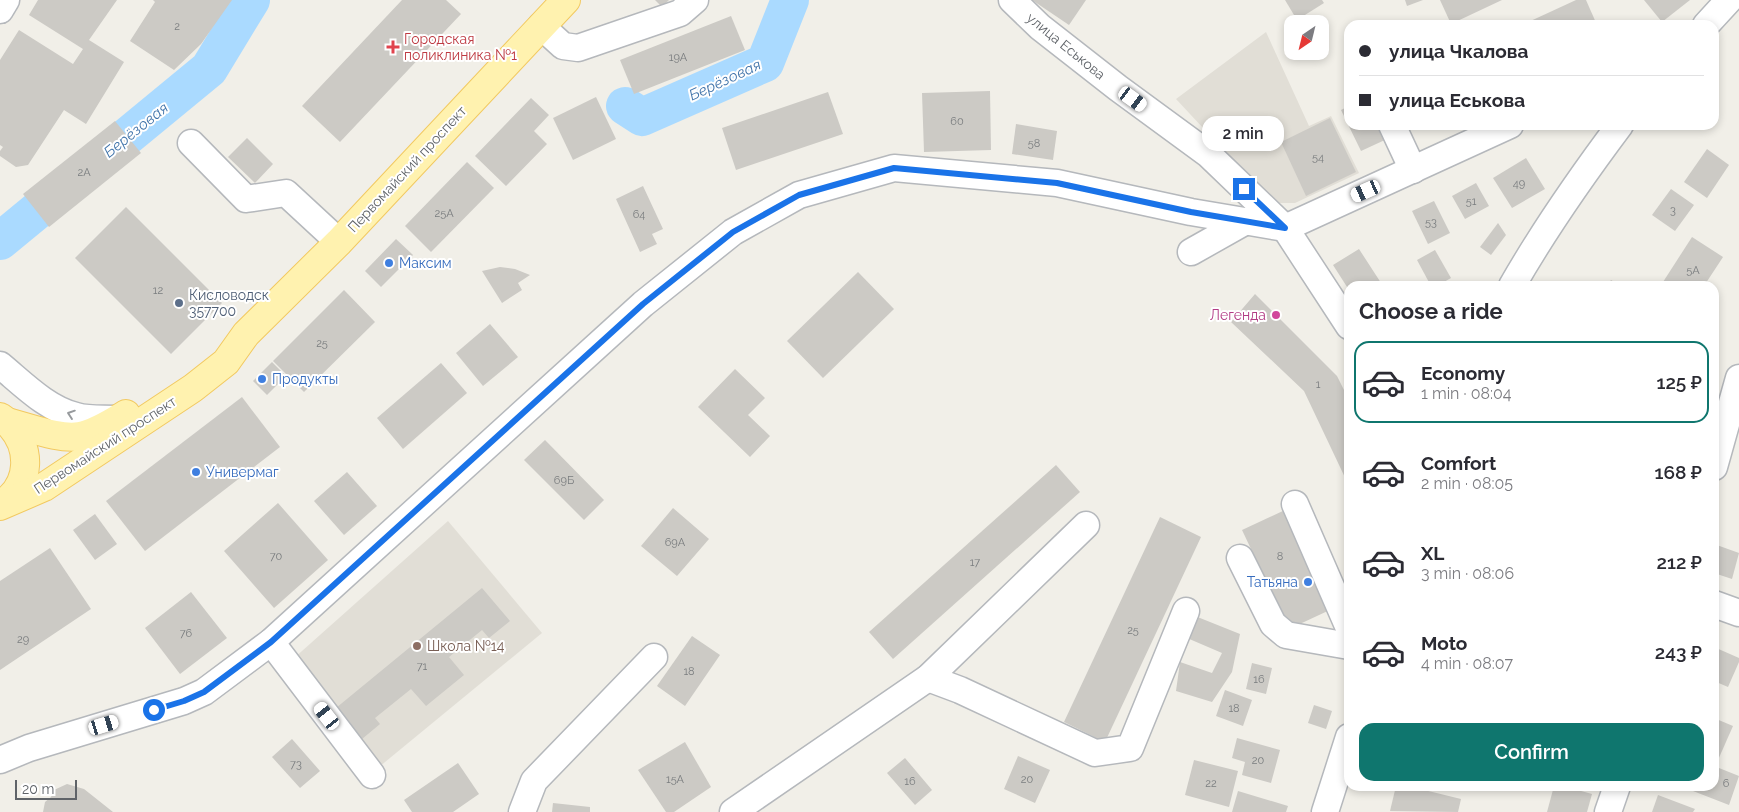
<!DOCTYPE html>
<html lang="en">
<head>
<meta charset="utf-8">
<style>
  :root { --surface:#fff; --page:#f2f2f3; --text:#2b2b33; --muted:#7c7c81; --line:#e1e1e2; --accent:#0f766e }
  body { margin:0; font-family:Raleway,sans-serif; background:var(--page); color:var(--text); height:100vh; display:flex; flex-direction:column; font-size:19px; white-space:nowrap }
  * { box-sizing:border-box; margin:0 }
  p { font-size:16px; color:var(--muted) }
  .icon { flex:none; width:28px; height:28px; fill:none; stroke:currentColor; stroke-width:2; stroke-linecap:round; stroke-linejoin:round }
  .map { position:relative; flex:1; overflow:hidden }
  .side { position:absolute; left:1344px; top:281px; width:375px; height:510px; display:flex; flex-direction:column; background:var(--surface); border-radius:15px; box-shadow:0 2px 8px #0003 }
  .side>* { flex:none }
  .top-card { position:absolute; left:1344px; top:20px; width:375px; height:110px; border-radius:15px; box-shadow:0 2px 8px #0003; display:grid; align-content:center; height:110px; padding:0 15px; background:var(--surface) }
  .needle { width:32px; rotate:215deg }
  .controls { position:absolute; left:1284px; top:15px; display:grid; gap:10px }
  .controls a { display:grid; place-items:center; width:45px; height:45px; border-radius:10px; background:var(--surface); box-shadow:0 2px 8px #0003; font-size:25px }
  .scale { position:absolute; left:15px; bottom:12px; width:62px; box-sizing:border-box; padding-left:5px; border:2px solid #5f6368; border-top:0; font-size:14px; line-height:18px; white-space:nowrap; color:#5f6368; -webkit-text-stroke:4px #fff; paint-order:stroke }
  .end { position:absolute; width:22px; height:22px; margin:-11px; border:6px solid #1a73e8; background:#fff; box-shadow:0 0 0 2px #fff }
  .from { border-radius:50% }
  .bubble { position:absolute; height:35px; border-radius:15px; background:var(--surface); box-shadow:0 2px 8px #0003; font-size:16px; font-weight:600; line-height:35px; text-align:center }
  .car { position:absolute; width:15px; height:30px; margin:-15px -8px; border-radius:6px; box-shadow:0 0 4px 1px #0007; background:linear-gradient(#fff 24%,#345 0 40%,#fff 0 76%,#345 0 86%,#fff 0) }
  .top-card b { display:flex; align-items:center; gap:18px; height:48px; font-size:19px }
  .top-card b+b { border-top:1px solid var(--line) }
  .top-card i { width:12px; height:12px; background:var(--text) }
  ul { padding:0; list-style:none }
  li { display:flex; align-items:center; gap:15px; height:82px; margin:0 10px 8px; padding:0 5px; border:2px solid transparent; border-radius:15px }
  li div { flex:1 }
  li b { display:block; font-size:19px }
  li em { font-style:normal; font-weight:600 }
  li.selected { border-color:var(--accent) }
  li>.icon { width:45px; height:45px; stroke-width:1.5 }
  h2 { padding:0 15px; font-size:22px; line-height:60px }
  .cta { display:flex; gap:10px; margin-top:auto; padding:10px 15px }
  .cta a { flex:1; height:58px; border-radius:15px; background:var(--accent); color:#fff; font-size:20px; font-weight:600; line-height:58px; text-align:center }
  .map>svg:first-child { display:block }
  .education { fill:#e1ded6 }
  .lines { fill:none; stroke-linecap:round; stroke-linejoin:round }
  .river { stroke:#aadaff; stroke-width:38 }
  .building { fill:#cccac5 }
  .minor-casing { stroke:#b5b8bc; stroke-width:29 }
  .major-casing { stroke:#f2c960; stroke-width:30 }
  .minor { stroke:#fff; stroke-width:26 }
  .major { stroke:#fff2af; stroke-width:28 }
  .oneway { stroke:#979a9d }
  .route { stroke:#1a73e8; stroke-width:6 }
  .health-dot { fill:#e0444e; stroke:#fff; stroke-width:2 }
  .shop-dot { fill:#3f7fe0; stroke:#fff; stroke-width:2 }
  .service-dot { fill:#5c6f8a; stroke:#fff; stroke-width:2 }
  .hotel-dot { fill:#d1479c; stroke:#fff; stroke-width:2 }
  .education-dot { fill:#8d6e63; stroke:#fff; stroke-width:2 }
  .labels { text-anchor:middle; dominant-baseline:central; stroke-width:4; stroke-linejoin:round; paint-order:stroke }
  .number-label { font-size:11px; fill:#7a7d7f }
  .health-label { font-size:14px; fill:#be3a42; stroke:#fff; text-anchor:start }
  .street-label { font-size:14px; fill:#5f6368; stroke:#fff }
  .shop-label { font-size:14px; fill:#366cbe; stroke:#fff; text-anchor:start }
  .service-label { font-size:14px; fill:#4e5e75; stroke:#fff; text-anchor:start }
  .hotel-label { font-size:14px; fill:#b23c85; stroke:#fff; text-anchor:end }
  .education-label { font-size:14px; fill:#785e54; stroke:#fff; text-anchor:start }
  .water-label { font-size:15px; font-style:italic; fill:#4174aa; stroke:#fff }
</style>
</head>
<body>
<div class="map">
<svg width="1739" height="812" viewBox="0 0 1739 812">
  <rect width="100%" height="100%" fill="#f1efe8"/>
  <g class="education">
    <path d="M1266,32L1309,126L1331,116L1359,173L1295,203H1273L1176,99Z"/>
    <path d="M448,521L542,633L379,767L293,659Z"/>
  </g>
  <g class="lines">
    <g class="river">
      <path d="M625,106L642,117L765,63L790,0"/>
      <path d="M0,241L209,69L251,0"/>
    </g>
  </g>
  <g class="building">
    <path d="M38,0H117L89,40L124,62L86,124L64,110L28,165L16,167L0,156V151L3,147L0,145V60L19,30L73,64L83,49L29,15Z"/>
    <path d="M153,0H232L201,44L174,70L130,41L155,2Z"/>
    <path d="M402,0H446L461,14L340,142L302,106Z"/>
    <path d="M655,0H669L662,7Z"/>
    <path d="M1032,0H1086L1069,25Z"/>
    <path d="M1285,0H1322L1324,3L1297,20Z"/>
    <path d="M1405,0H1423L1407,6Z"/>
    <path d="M1440,0H1502L1451,24Z"/>
    <path d="M1576,0H1586L1597,25H1522Z"/>
    <path d="M1644,0H1690L1662,22Z"/>
    <path d="M731,16L745,50L634,94L620,60Z"/>
    <path d="M990,91L991,150L924,152L922,93Z"/>
    <path d="M828,92L843,134L736,170L722,128Z"/>
    <path d="M596,97L616,139L573,160L553,118Z"/>
    <path d="M531,98L549,115L534,131L547,144L506,186L475,156Z"/>
    <path d="M1349,106V125H1381L1387,139L1361,151L1341,110Z"/>
    <path d="M1330,118L1356,172L1306,196L1281,142Z"/>
    <path d="M115,121L141,153L49,227L23,194Z"/>
    <path d="M1016,124L1057,131L1053,160L1012,154Z"/>
    <path d="M247,138L273,164L255,183L228,157Z"/>
    <path d="M1707,149L1729,165L1707,198L1684,182Z"/>
    <path d="M1526,158L1545,189L1512,208L1493,178Z"/>
    <path d="M467,162L494,188L431,252L405,226Z"/>
    <path d="M1476,183L1489,206L1465,219L1452,196Z"/>
    <path d="M643,186L663,229L652,234L657,244L640,252L616,199Z"/>
    <path d="M1671,189L1694,205L1675,231L1652,215Z"/>
    <path d="M1434,201L1450,233L1428,244L1412,211Z"/>
    <path d="M126,207L222,303L171,354L75,258Z"/>
    <path d="M1498,223L1506,235L1491,255L1480,247Z"/>
    <path d="M1692,237L1723,257L1704,286H1669L1663,282Z"/>
    <path d="M396,239L413,255L381,287L365,271Z"/>
    <path d="M1359,249L1383,286H1349V290L1333,265Z"/>
    <path d="M1435,250L1451,278L1437,286H1431L1417,260Z"/>
    <path d="M500,267L515,269L530,275L518,283L522,290L502,303L482,271Z"/>
    <path d="M858,272L894,309L823,378L787,341Z"/>
    <path d="M1611,280L1621,286H1607Z"/>
    <path d="M344,290L375,322L304,392L273,361Z"/>
    <path d="M1255,294L1337,376L1349,400V486L1304,391L1231,322Z"/>
    <path d="M490,324L518,357L483,386L456,353Z"/>
    <path d="M272,362L286,376L267,395L253,381Z"/>
    <path d="M441,363L467,393L403,449L377,418Z"/>
    <path d="M735,369L765,398L748,415L770,436L750,457L698,407Z"/>
    <path d="M242,397L280,447L145,551L106,501Z"/>
    <path d="M545,440L604,500L584,520L524,460Z"/>
    <path d="M1056,465L1080,492L893,659L869,632Z"/>
    <path d="M347,472L377,506L344,535L314,501Z"/>
    <path d="M278,503L328,560L274,608L224,551Z"/>
    <path d="M673,508L709,539L677,576L641,546Z"/>
    <path d="M1285,510L1332,609L1289,629L1242,530Z"/>
    <path d="M95,514L117,544L95,560L73,530Z"/>
    <path d="M1160,517L1201,537L1105,742L1064,722Z"/>
    <path d="M1714,544L1739,553L1732,579L1714,573Z"/>
    <path d="M50,548L91,609L0,670V581Z"/>
    <path d="M482,588L510,621L489,638L482,630L449,657L464,675L426,706L411,689L375,718L380,724L362,739L336,708Z"/>
    <path d="M191,592L227,638L180,674L145,628Z"/>
    <path d="M1195,616L1240,634L1232,672L1212,702L1176,691L1180,662L1212,673L1222,653L1187,638Z"/>
    <path d="M692,636L720,655L685,706L657,686Z"/>
    <path d="M1714,647L1739,658V662L1728,687L1714,681Z"/>
    <path d="M1252,663L1272,668L1266,694L1246,689Z"/>
    <path d="M1225,690L1252,700L1243,726L1216,716Z"/>
    <path d="M1314,705L1332,711L1326,729L1308,723Z"/>
    <path d="M1714,718L1733,726L1718,760L1714,759Z"/>
    <path d="M1237,738L1280,750L1271,783L1242,775L1245,762L1232,758Z"/>
    <path d="M292,739L320,771L300,788L272,757Z"/>
    <path d="M685,742L711,787L674,812H666L638,770Z"/>
    <path d="M1018,756L1050,770L1035,803L1004,789Z"/>
    <path d="M905,758L932,790L915,805L887,773Z"/>
    <path d="M1194,760L1238,771L1229,807L1185,795Z"/>
    <path d="M458,763L479,794L453,812H412L404,800Z"/>
    <path d="M1714,766L1739,776L1729,805L1693,791L1695,786H1714Z"/>
    <path d="M67,784L84,789L113,812H43L45,802L51,797L54,790Z"/>
    <path d="M1396,786H1408L1461,799L1458,812L1390,811Z"/>
    <path d="M1554,786H1563L1592,794L1587,812H1547Z"/>
    <path d="M1238,791L1288,806L1286,812H1232Z"/>
    <path d="M1658,795L1695,809L1693,812H1652Z"/>
    <path d="M553,803L590,807V812H552Z"/>
  </g>
  <g class="lines">
    <defs>
      <g id="minor">
        <path d="M1012,0L1040,27L1118,88L1208,154L1285,228L1349,326"/>
        <path d="M0,10L6,0"/>
        <path d="M1706,25L1729,0"/>
        <path d="M541,26L563,46L578,48L680,13L695,0"/>
        <path d="M1392,125L1413,170"/>
        <path d="M191,143L246,199L286,193L339,242"/>
        <path d="M1191,252L1246,221"/>
        <path d="M1512,286C1544,230 1581,177 1620,125"/>
        <path d="M0,365C23,384 47,409 76,416C89,420 105,418 119,419"/>
        <path d="M1714,467L1739,378"/>
        <path d="M1295,504L1349,628"/>
        <path d="M1240,558L1273,624L1286,635L1349,646"/>
        <path d="M1714,604L1739,613"/>
        <path d="M271,642L372,775"/>
        <path d="M928,678L960,690L1095,753L1130,748L1186,611"/>
        <path d="M0,760L29,748L184,701L204,692L271,642L643,304L733,232L799,195L894,168L1057,183L1191,212L1285,228L1510,125"/>
        <path d="M522,812L534,781L654,657"/>
        <path d="M733,812L928,678L1086,525"/>
        <path d="M1325,812L1349,737"/>
        <path d="M1608,812L1617,786"/>
      </g>
      <g id="major">
        <path d="M0,417L7,422C28,427 60,440 80,436C96,433 113,422 126,414"/>
        <path d="M2,504C32,484 32,446 7,422"/>
        <path d="M0,506L44,487L193,388L226,362L246,334L339,242L566,0"/>
      </g>
    </defs>
    <use href="#minor" class="minor-casing"/>
    <use href="#major" class="major-casing"/>
    <use href="#minor" class="minor"/>
    <use href="#major" class="major"/>
  </g>
  <defs><path id="oneway-chevron" d="M-2-3.5L2.5 0L-2 3.5" fill="none" stroke-width="1.6" stroke-linecap="round" stroke-linejoin="round" transform="scale(1.25)"/></defs>
  <use class="oneway" href="#oneway-chevron" transform="translate(71 414) rotate(-161)"/>
  <g class="lines">
    <path class="route" d="M154,710L184,701L204,692L271,642L643,304L733,232L799,195L894,168L1057,183L1191,212L1285,228L1244,189"/>
  </g>
  <path class="health-dot" d="M390.5 39.5h5v5h5v5h-5v5h-5v-5h-5v-5h5z"/>
  <g class="shop-dot">
    <circle cx="389" cy="263" r="5"/>
    <circle cx="262" cy="379" r="5"/>
    <circle cx="196" cy="472" r="5"/>
    <circle cx="1308" cy="582" r="5"/>
  </g>
  <circle class="service-dot" cx="179" cy="303" r="5"/>
  <circle class="hotel-dot" cx="1276" cy="315" r="5"/>
  <circle class="education-dot" cx="417" cy="646" r="5"/>
  <g class="labels">
    <g class="number-label">
      <text x="177" y="26">2</text>
      <text x="678" y="57">19А</text>
      <text x="957" y="121">60</text>
      <text x="1034" y="143">58</text>
      <text x="1318" y="157">54</text>
      <text x="84" y="172">2А</text>
      <text x="1519" y="183">49</text>
      <text x="1471" y="201">51</text>
      <text x="1673" y="210">3</text>
      <text x="444" y="213">25А</text>
      <text x="639" y="214">64</text>
      <text x="1431" y="222">53</text>
      <text x="1693" y="270">5А</text>
      <text x="158" y="290">12</text>
      <text x="322" y="343">25</text>
      <text x="1318" y="384">1</text>
      <text x="564" y="480">69Б</text>
      <text x="675" y="542">69А</text>
      <text x="276" y="556">70</text>
      <text x="1280" y="556">8</text>
      <text x="975" y="562">17</text>
      <text x="1133" y="630">25</text>
      <text x="186" y="633">76</text>
      <text x="23" y="639">29</text>
      <text x="422" y="666">71</text>
      <text x="689" y="671">18</text>
      <text x="1259" y="679">16</text>
      <text x="1234" y="708">18</text>
      <text x="1258" y="760">20</text>
      <text x="296" y="764">73</text>
      <text x="675" y="779">15А</text>
      <text x="1027" y="779">20</text>
      <text x="910" y="781">16</text>
      <text x="1211" y="783">22</text>
      <text x="1726" y="783">6</text>
    </g>
    <g class="health-label">
      <text x="404" y="39">Городская<tspan x="404" dy="16">поликлиника №1</tspan></text>
    </g>
    <g class="street-label">
      <text transform="translate(1066 46) rotate(39)">улица Еськова</text>
      <text transform="translate(407 169) rotate(-47)">Первомайский проспект</text>
      <text transform="translate(105 445) rotate(-33)">Первомайский проспект</text>
    </g>
    <g class="shop-label">
      <text x="399" y="263">Максим</text>
      <text x="272" y="379">Продукты</text>
      <text x="206" y="472">Универмаг</text>
      <text x="1298" y="582" text-anchor="end">Татьяна</text>
    </g>
    <g class="service-label">
      <text x="189" y="295">Кисловодск<tspan x="189" dy="16">357700</tspan></text>
    </g>
    <g class="hotel-label">
      <text x="1266" y="315">Легенда</text>
    </g>
    <g class="education-label">
      <text x="427" y="646">Школа №14</text>
    </g>
    <g class="water-label">
      <text transform="translate(725 80) rotate(-25)">Берёзовая</text>
      <text transform="translate(136 130) rotate(-39)">Берёзовая</text>
    </g>
  </g>
</svg>
<div class="controls">
<a><svg class="needle" viewBox="-14 -14 28 28"><path d="M0-13l5 13h-10z" fill="#e53935"/><path d="M0 13l5-13h-10z" fill="#7c7c81"/></svg></a>
</div>
<div class="scale">20 m</div>
<i class="end from" style="left:154px;top:710px"></i>
<i class="end" style="left:1244px;top:189px"></i>
<div class="bubble" style="left:1202px;top:116px;width:82px">2 min</div>
<i class="car" style="left:1133px;top:99px;rotate:126deg"></i>
<i class="car" style="left:1366px;top:191px;rotate:246deg"></i>
<i class="car" style="left:327px;top:716px;rotate:322deg"></i>
<i class="car" style="left:104px;top:725px;rotate:73deg"></i>
<div class="top-card">
<b><i class="from"></i>улица Чкалова</b>
<b><i></i>улица Еськова</b>
</div>
<section class="side">
<h2>Choose a ride</h2>
<ul>
<li class="selected"><svg class="icon" aria-label="car" viewBox="0 0 24 24"><path d="M5 17H2v-5l4-1 3-4h7l3 4 3 1v5h-3M9 17h6M6 11h13"/><circle cx="7" cy="17" r="2"/><circle cx="17" cy="17" r="2"/></svg><div><b>Economy</b><p>1 min · 08:04</p></div><em>125 ₽</em></li>
<li><svg class="icon" aria-label="car" viewBox="0 0 24 24"><path d="M5 17H2v-5l4-1 3-4h7l3 4 3 1v5h-3M9 17h6M6 11h13"/><circle cx="7" cy="17" r="2"/><circle cx="17" cy="17" r="2"/></svg><div><b>Comfort</b><p>2 min · 08:05</p></div><em>168 ₽</em></li>
<li><svg class="icon" aria-label="car" viewBox="0 0 24 24"><path d="M5 17H2v-5l4-1 3-4h7l3 4 3 1v5h-3M9 17h6M6 11h13"/><circle cx="7" cy="17" r="2"/><circle cx="17" cy="17" r="2"/></svg><div><b>XL</b><p>3 min · 08:06</p></div><em>212 ₽</em></li>
<li><svg class="icon" aria-label="car" viewBox="0 0 24 24"><path d="M5 17H2v-5l4-1 3-4h7l3 4 3 1v5h-3M9 17h6M6 11h13"/><circle cx="7" cy="17" r="2"/><circle cx="17" cy="17" r="2"/></svg><div><b>Moto</b><p>4 min · 08:07</p></div><em>243 ₽</em></li>
</ul>
<div class="cta"><a>Confirm</a></div>
</section>
</div>
</body>
</html>
